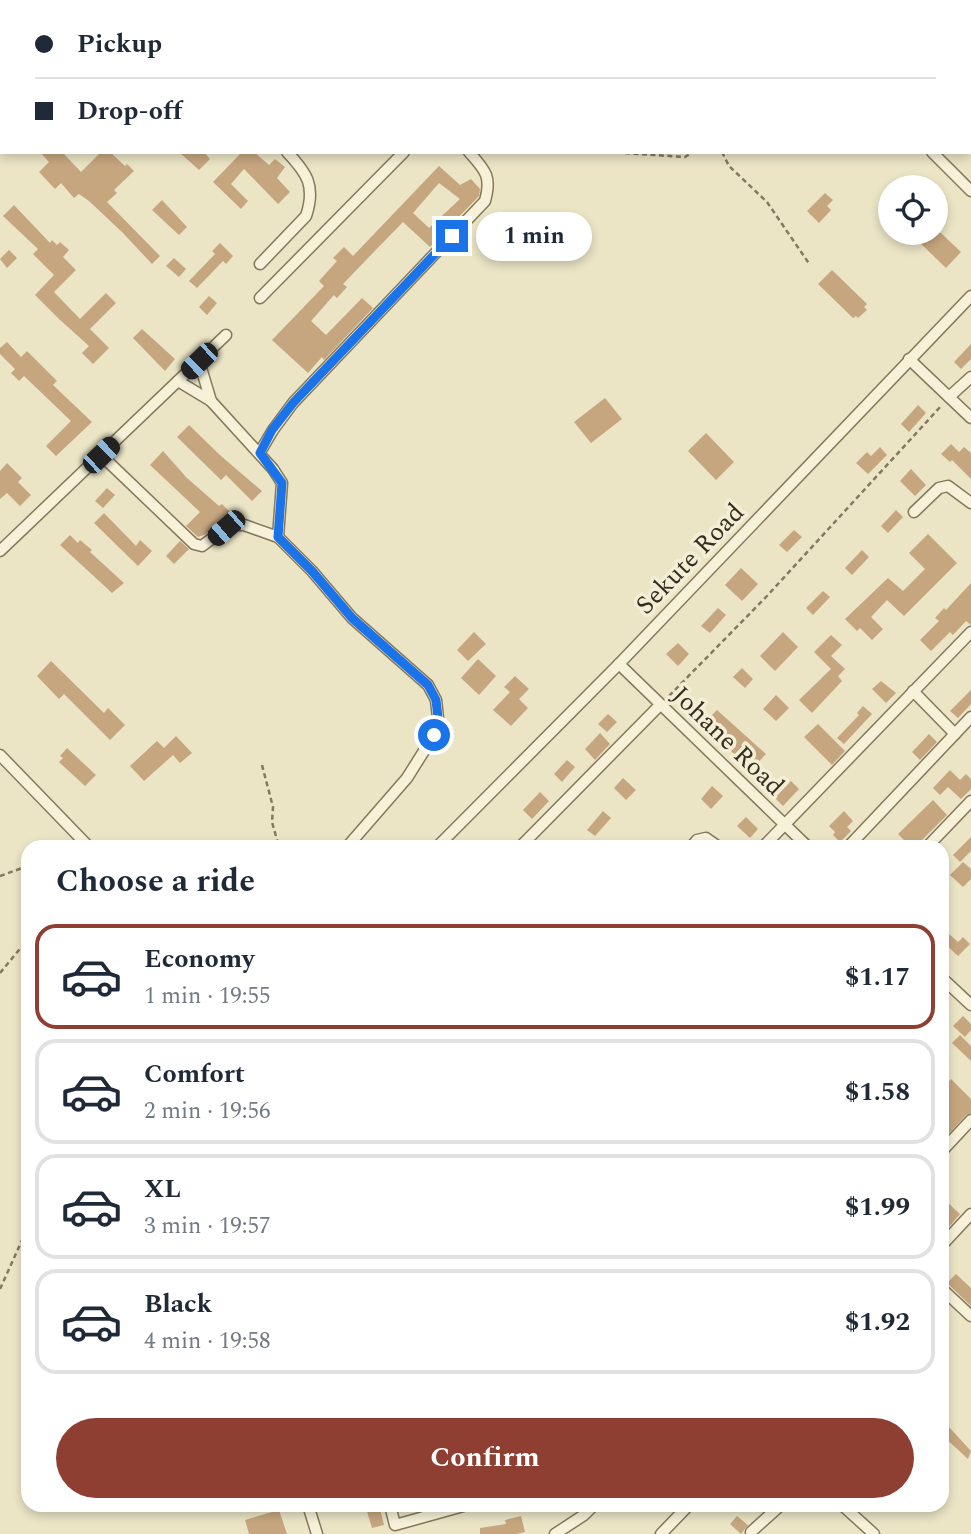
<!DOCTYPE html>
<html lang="en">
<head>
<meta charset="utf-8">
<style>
  :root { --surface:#fff; --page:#f2f2f3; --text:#1f2937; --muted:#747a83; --line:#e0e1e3; --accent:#8f3e32 }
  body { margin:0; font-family:Spectral,serif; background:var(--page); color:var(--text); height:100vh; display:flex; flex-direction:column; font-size:26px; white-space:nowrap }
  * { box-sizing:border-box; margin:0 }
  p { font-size:23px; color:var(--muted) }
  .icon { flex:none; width:38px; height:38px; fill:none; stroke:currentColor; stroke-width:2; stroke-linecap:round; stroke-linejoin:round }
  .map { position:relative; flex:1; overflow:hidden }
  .panel { position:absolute; left:21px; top:840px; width:928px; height:672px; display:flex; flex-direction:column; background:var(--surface); border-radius:21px; box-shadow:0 4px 10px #0003 }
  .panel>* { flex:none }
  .banner { position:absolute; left:0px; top:0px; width:971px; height:154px; box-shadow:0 4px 10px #0003; display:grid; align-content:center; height:154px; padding:0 35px; background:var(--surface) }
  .controls { position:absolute; left:878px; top:175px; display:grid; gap:14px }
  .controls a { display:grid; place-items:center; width:70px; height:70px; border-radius:50%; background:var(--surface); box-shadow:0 4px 10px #0003; font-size:35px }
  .end { position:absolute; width:32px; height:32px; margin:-16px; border:9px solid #1a73e8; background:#fff; box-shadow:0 0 0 4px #fff }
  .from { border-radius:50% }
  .bubble { position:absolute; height:49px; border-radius:24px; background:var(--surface); box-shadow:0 4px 10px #0003; font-size:23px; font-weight:700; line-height:49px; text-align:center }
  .car { position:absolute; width:21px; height:42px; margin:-21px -10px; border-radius:9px; box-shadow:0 0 5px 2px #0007; background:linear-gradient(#222 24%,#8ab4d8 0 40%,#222 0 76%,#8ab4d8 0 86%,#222 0) }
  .banner b { display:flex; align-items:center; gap:24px; height:66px; font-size:26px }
  .banner b+b { border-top:2px solid var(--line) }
  .banner i { width:18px; height:18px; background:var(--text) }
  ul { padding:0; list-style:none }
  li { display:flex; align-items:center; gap:21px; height:105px; margin:0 14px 10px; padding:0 21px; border:4px solid var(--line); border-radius:21px }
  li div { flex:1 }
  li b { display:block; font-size:26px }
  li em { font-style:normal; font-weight:700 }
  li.on { border-color:var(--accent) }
  li>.icon { width:63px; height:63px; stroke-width:1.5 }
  h2 { padding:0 35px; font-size:32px; line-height:84px }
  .action { display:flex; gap:14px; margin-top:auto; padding:14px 35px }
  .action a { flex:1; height:80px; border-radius:42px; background:var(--accent); color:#fff; font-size:28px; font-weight:700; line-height:80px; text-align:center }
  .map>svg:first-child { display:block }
  .building { fill:#c6a67f; fill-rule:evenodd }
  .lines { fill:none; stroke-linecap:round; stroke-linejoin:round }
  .street-casing { stroke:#85785d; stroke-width:13 }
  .path { stroke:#85785d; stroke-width:2.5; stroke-dasharray:5 3.5; stroke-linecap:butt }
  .street { stroke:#f6f1d8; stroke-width:10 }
  .route { stroke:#1a73e8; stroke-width:9 }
  .labels { text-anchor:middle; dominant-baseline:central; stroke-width:7; stroke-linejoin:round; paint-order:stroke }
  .street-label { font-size:26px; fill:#362e20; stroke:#f3eed5 }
</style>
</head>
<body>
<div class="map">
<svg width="971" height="1534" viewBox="0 0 971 1534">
  <rect width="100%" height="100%" fill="#ebe5c6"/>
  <g class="building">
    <path d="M40,152H62L81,172L101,152H110L125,166L127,164L134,171L114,190L117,193L107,202L160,256L152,264L123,233L89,201L79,194L74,198L61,183L55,189L39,172L49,162Z"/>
    <path d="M179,152H204L210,159L199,170Z"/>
    <path d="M242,152H254L269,165L275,159L285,167L277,178L290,192L278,204L244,169L231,184L248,201L241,209L213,182Z"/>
    <path d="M439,166L460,185L471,179L480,189L479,196L430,247L403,222L369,257L343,284L347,287L337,298L334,295L311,321L326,335L362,298L373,308L324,360L322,357L308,373L272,340L324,286L319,281L337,261L333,258L344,247L353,256ZM439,183L460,199L429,228L413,213Z"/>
    <path d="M825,193L833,200L827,206L831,210L819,223L807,211Z"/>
    <path d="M162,200L187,227L179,235L152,210Z"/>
    <path d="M14,205L50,243L52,240L57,245L60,242L69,250L63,257L76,270L54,292L80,319L106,293L116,303L90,329L109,348L93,364L82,353L89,346L59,319L35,295L54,275L33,254L38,249L3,216Z"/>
    <path d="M925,233H941L961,252L946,268L917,240Z"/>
    <path d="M220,243L233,256L226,264L223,261L197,288L189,281L215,254L212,251Z"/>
    <path d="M9,250L17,258L7,268L0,259Z"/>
    <path d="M174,258L186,269L179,277L166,266Z"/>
    <path d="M832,270L867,304L864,307L867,310L858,318L856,316L853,318L818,284Z"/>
    <path d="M209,296L217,303L207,315L199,307Z"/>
    <path d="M142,329L175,359L165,371L133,338Z"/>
    <path d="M7,342L21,357L27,351L57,381L53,385L92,422L56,456L46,446L71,421L24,376L19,381L11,373L15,369L0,354V348Z"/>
    <path d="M971,344V359L961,369L954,362Z"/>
    <path d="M605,398L622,419L591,443L574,422Z"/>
    <path d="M918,405L926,413L909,432L901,424Z"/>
    <path d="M189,425L221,456L262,491L252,501L226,475L221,480L177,437Z"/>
    <path d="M706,433L734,462L716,480L688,451Z"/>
    <path d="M951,444L959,452L964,447L971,453V479L952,460L950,462L941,454Z"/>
    <path d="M880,447L887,455L868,474L856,463L867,452L871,456Z"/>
    <path d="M163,451L187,478L219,506L222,504L233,515L217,525L215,524L206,534L198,537L186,526L200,512L150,465Z"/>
    <path d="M7,463L22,478L18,482L31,495L20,506L7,493L0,499V471Z"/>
    <path d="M911,469L926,485L915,496L900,481Z"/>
    <path d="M107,488L115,495L103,508L95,501Z"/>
    <path d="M896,510L903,517L888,533L881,526Z"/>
    <path d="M104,513L136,546L140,540L152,551L138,566L94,523Z"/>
    <path d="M794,530L802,537L787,552L779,545Z"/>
    <path d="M928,534L957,563L904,616L887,600L871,617L883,629L872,640L860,628L857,631L845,619L888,578L903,591L925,569L909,553Z"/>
    <path d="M70,535L78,543L80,540L92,550L90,552L124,583L112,593L60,545Z"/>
    <path d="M180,541L189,549L174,564L166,556Z"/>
    <path d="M862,550L869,557L852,575L845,568Z"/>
    <path d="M741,568L758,584L742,601L725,585Z"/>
    <path d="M971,583V625L966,621L953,635L950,632L931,651L920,640L939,621L935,618L944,608L946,610Z"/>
    <path d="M823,591L830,597L813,615L806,608Z"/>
    <path d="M718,608L726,615L710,633L701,626Z"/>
    <path d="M474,632L486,644L468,661L457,650Z"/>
    <path d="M783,632L798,647L775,671L760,656Z"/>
    <path d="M831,635L842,645L831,656L845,669L838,676L842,681L812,713L799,700L831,669L814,652Z"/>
    <path d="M678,643L689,654L678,666L666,654Z"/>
    <path d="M478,659L496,676L479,695L461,678Z"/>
    <path d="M51,661L104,713L108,708L125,725L110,740L64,694L59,699L37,676Z"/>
    <path d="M742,668L753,679L745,688L733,677Z"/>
    <path d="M515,676L529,689L519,699L528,708L511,726L493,710L510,692L504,687Z"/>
    <path d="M881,681L896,693L886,703L872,689Z"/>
    <path d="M971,690V704L958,718L950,711Z"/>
    <path d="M776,695L789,708L776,721L763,709Z"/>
    <path d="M863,706L872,714L844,744L837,738L859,715L857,713Z"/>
    <path d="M717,710L766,754L750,771L731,751L736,746L716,727L714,729L706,721Z"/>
    <path d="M608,714L617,722L607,732L598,724Z"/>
    <path d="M818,724L845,751L832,765L804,737Z"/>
    <path d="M600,733L610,744L595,760L585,749Z"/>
    <path d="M929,734L937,742L920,760L912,752Z"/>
    <path d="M176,736L192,753L180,763L173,755L144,781L130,766L157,741L164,748Z"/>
    <path d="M67,748L96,775L85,786L59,762L63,758L60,756Z"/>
    <path d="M567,760L575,767L562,782L554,774Z"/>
    <path d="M950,770L960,780L966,774L971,779V789L961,799L948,787L940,795L933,788Z"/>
    <path d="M623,778L636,790L626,800L614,788Z"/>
    <path d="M791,781L799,789L783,806L775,798Z"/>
    <path d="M712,786L723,796L711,809L701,799Z"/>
    <path d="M540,792L549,801L532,819L523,810Z"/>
    <path d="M933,800L947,815L915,847H911L898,834Z"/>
    <path d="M603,811L611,818L595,836L587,830Z"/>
    <path d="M844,811L853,821L847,827L851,831L840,842L833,835L835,832L829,826Z"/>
    <path d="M746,817L758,829L750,838L737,826Z"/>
    <path d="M971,837V851L960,862L953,855Z"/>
    <path d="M963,862L971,869V879L963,887L950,875Z"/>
    <path d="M948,933L958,942L963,937L970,944L958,956L942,941Z"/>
    <path d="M963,1016L971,1024V1030L965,1037L953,1026Z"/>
    <path d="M960,1035L971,1046V1061L952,1043Z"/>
    <path d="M942,1078L947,1084L951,1079L971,1099V1113L966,1115L942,1141V1118L947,1113L942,1108Z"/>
    <path d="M947,1202L960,1214L942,1235V1208Z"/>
    <path d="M956,1274L971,1288V1306L947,1283Z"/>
    <path d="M949,1427L971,1451L968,1459L942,1435Z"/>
    <path d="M365,1505H379L384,1525L372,1528Z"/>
    <path d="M279,1510L287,1534H249L245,1520Z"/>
    <path d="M521,1516L525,1532L516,1534H480V1528L506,1524L505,1520Z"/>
    <path d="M737,1516L748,1525L741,1534L730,1524Z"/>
  </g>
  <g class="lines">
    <defs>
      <g id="street">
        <path d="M127,0L129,2"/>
        <path d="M97,2L99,0"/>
        <path d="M779,2L780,0"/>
        <path d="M0,99L2,97"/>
        <path d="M932,152L971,191"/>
        <path d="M260,264L306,216C316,186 307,173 287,152"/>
        <path d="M260,298L404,152"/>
        <path d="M909,359L971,418"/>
        <path d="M199,361L211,401"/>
        <path d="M178,381L211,401L273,469L282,483L278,537"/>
        <path d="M949,397L971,377"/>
        <path d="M260,452L273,430L293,403L485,201C492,176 485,170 469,152"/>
        <path d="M101,455L194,544L202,546L226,528L233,525H244L278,537L312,571L352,618L428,685L436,700L438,718L434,735L407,778L347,847"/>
        <path d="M914,512L939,488L948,486L971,503"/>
        <path d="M0,551L226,335"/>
        <path d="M619,664L808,847"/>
        <path d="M913,691L955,734"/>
        <path d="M0,755L89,847"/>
        <path d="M437,847L619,664L971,296"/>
        <path d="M520,847L660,705"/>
        <path d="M691,847L697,840L706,838L719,847"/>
        <path d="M763,847L971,632"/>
        <path d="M848,847L971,717"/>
        <path d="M927,847L971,801"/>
        <path d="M942,978L971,1005"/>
        <path d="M942,1151L971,1120"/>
        <path d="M942,1245L971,1214"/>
        <path d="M942,1289L971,1316"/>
        <path d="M308,1505L317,1534"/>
        <path d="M390,1505L395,1525L467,1505"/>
        <path d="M842,1505L874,1534"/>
        <path d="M751,1532L781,1505"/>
        <path d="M555,1534L584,1515L594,1505"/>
        <path d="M661,1534L689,1505"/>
      </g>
    </defs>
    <use href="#street" class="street-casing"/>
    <g class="path">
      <path d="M730,2L731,0"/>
      <path d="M608,152L685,157L693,152"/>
      <path d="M722,152L729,166L767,202L810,265"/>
      <path d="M669,696L767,596L942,405"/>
      <path d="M262,765L273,807L272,822L279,847"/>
      <path d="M0,876L25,867L28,868"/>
      <path d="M0,973L28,939"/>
      <path d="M0,1289L28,1227"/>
    </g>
    <use href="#street" class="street"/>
  </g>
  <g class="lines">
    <path class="route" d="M434,735L438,718L436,700L428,685L352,618L312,571L278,537L282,483L260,453L272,430L293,403L452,236"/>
  </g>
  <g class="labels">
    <g class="street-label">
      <text transform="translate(690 559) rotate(-46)">Sekute Road</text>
      <text transform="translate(728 741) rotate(44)">Johane Road</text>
    </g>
  </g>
</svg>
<div class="controls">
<a><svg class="icon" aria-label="locate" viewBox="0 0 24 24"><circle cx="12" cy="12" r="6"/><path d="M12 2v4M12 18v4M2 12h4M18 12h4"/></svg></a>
</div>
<i class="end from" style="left:434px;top:735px"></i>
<i class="end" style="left:452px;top:236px"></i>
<div class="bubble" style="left:476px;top:212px;width:116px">1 min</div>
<i class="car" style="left:199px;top:361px;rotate:226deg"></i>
<i class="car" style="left:101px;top:455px;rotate:46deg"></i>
<i class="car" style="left:226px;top:528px;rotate:229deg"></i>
<div class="banner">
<b><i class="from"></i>Pickup</b>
<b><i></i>Drop-off</b>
</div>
<section class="panel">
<h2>Choose a ride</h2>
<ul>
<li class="on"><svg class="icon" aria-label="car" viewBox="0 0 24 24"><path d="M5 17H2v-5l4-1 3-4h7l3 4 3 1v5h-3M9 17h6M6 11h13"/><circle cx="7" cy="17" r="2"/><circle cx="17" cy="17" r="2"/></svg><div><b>Economy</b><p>1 min · 19:55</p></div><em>$1.17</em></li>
<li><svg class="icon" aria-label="car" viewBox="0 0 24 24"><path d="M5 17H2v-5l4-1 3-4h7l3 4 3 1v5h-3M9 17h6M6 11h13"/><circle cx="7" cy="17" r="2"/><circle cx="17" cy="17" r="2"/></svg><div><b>Comfort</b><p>2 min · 19:56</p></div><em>$1.58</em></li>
<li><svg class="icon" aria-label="car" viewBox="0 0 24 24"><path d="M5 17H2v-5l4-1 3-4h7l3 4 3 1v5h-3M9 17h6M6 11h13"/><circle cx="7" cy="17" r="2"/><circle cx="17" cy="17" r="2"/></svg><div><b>XL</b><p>3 min · 19:57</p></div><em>$1.99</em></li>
<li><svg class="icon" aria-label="car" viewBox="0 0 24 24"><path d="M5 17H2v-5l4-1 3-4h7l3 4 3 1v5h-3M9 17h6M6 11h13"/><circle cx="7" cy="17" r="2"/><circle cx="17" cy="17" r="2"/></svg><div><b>Black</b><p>4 min · 19:58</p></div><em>$1.92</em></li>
</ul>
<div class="action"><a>Confirm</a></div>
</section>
</div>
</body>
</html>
